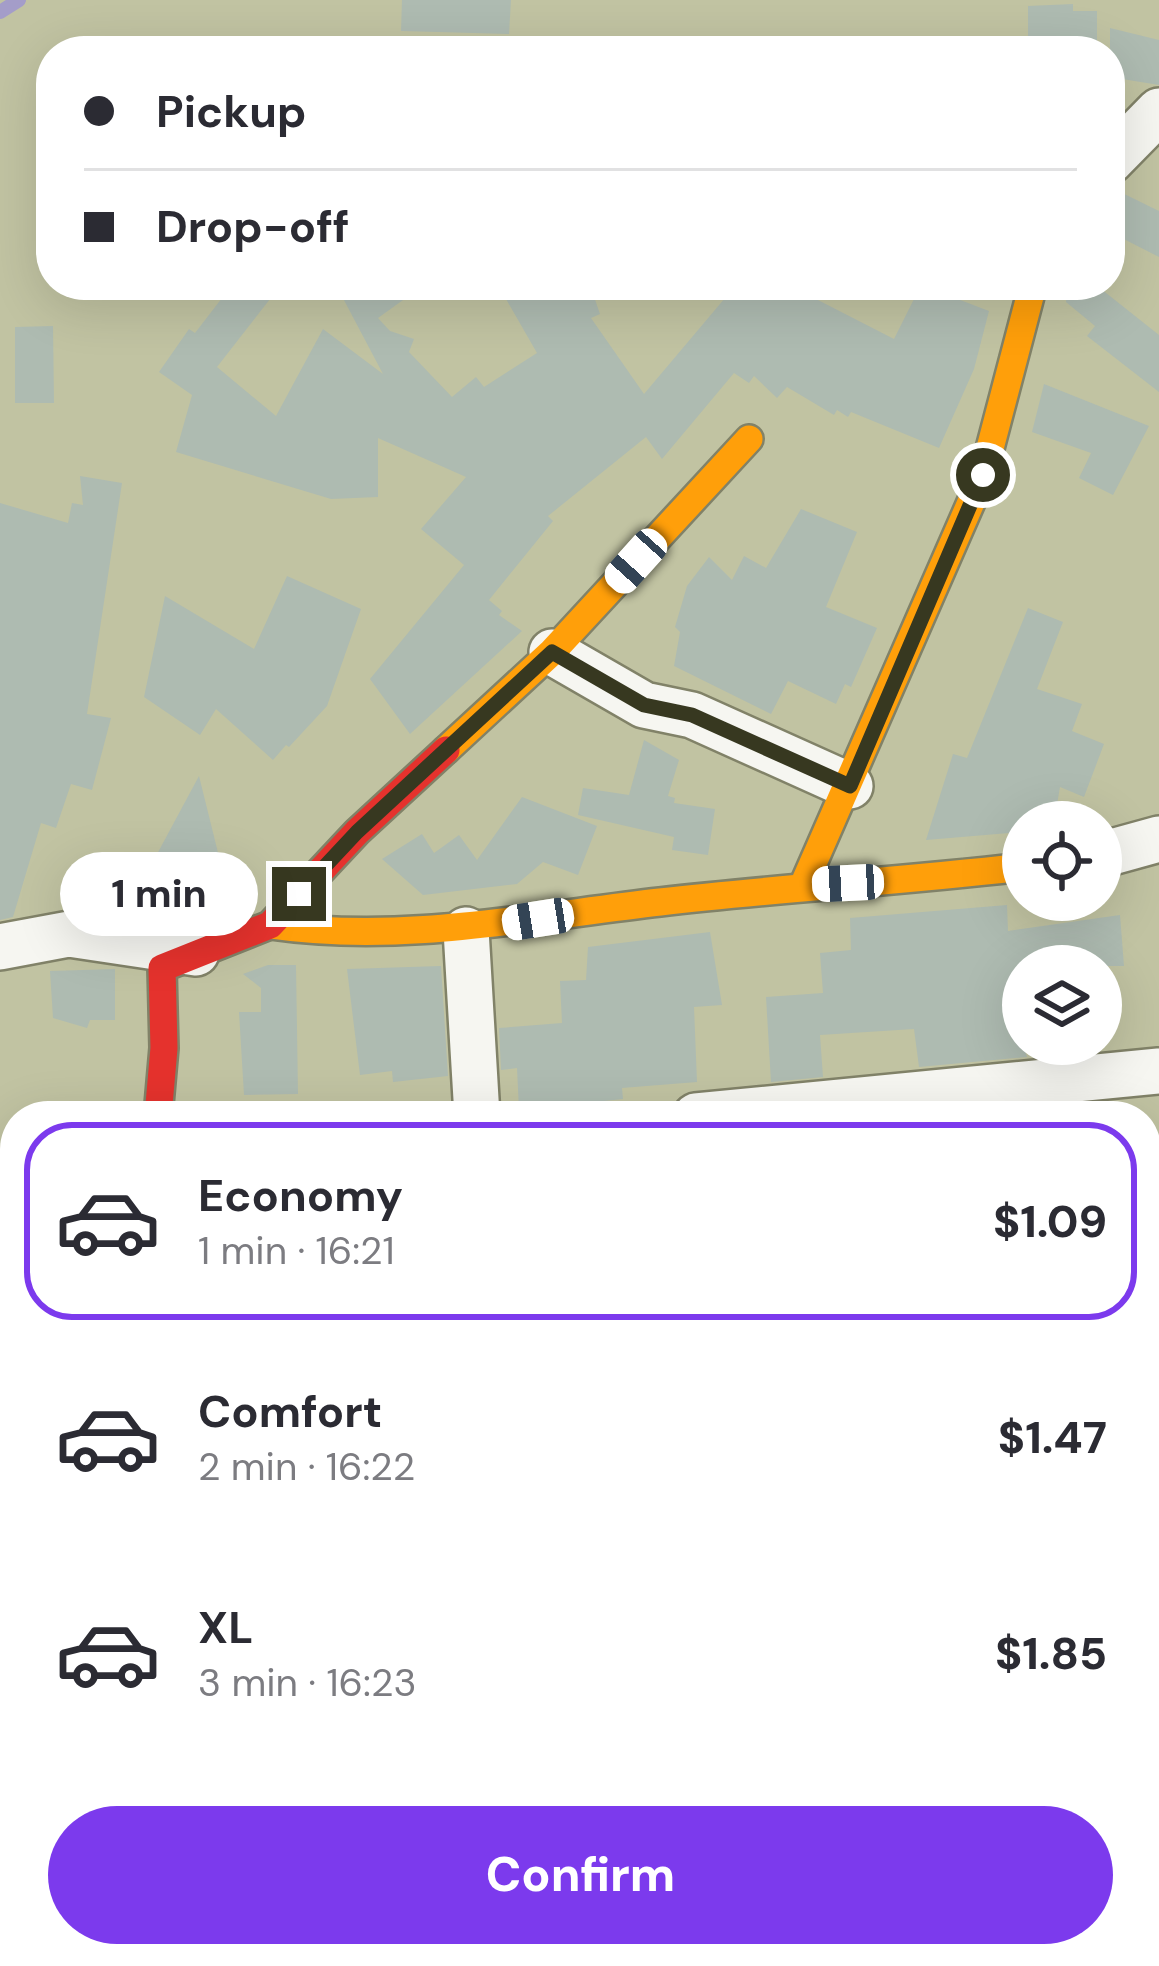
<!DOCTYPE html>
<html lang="en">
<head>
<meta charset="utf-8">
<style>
  :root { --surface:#fff; --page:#f7f7f7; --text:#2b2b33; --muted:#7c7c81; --line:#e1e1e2; --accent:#7c3aed }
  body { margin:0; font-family:"DM Sans",sans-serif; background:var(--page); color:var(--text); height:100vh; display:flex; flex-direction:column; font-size:45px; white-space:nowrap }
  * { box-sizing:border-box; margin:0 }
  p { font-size:39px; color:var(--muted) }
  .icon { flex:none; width:66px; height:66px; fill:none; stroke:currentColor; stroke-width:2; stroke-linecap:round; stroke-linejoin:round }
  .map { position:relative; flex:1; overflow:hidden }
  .side { position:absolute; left:0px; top:1101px; width:1161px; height:867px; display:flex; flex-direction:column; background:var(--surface); border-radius:48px 48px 0 0; box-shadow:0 12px 48px #0002 }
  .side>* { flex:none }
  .top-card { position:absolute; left:36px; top:36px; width:1089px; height:264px; border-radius:48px; box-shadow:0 12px 48px #0002; display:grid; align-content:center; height:264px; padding:0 48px; background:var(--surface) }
  .controls { position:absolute; left:1002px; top:801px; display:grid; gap:24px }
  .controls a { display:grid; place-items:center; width:120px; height:120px; border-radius:50%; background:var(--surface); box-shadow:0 12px 48px #0002; font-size:60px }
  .end { position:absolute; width:54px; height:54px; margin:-27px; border:15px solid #373820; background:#fff; box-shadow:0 0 0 6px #fff }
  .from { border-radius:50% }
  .bubble { position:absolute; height:84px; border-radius:42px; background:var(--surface); box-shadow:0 12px 48px #0002; font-size:39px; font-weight:800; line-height:84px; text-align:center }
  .car { position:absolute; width:36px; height:72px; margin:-36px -18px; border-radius:15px; box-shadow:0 0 9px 3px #0007; background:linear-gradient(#fff 24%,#345 0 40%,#fff 0 76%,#345 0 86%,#fff 0) }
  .top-card b { display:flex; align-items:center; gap:42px; height:114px; font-size:45px }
  .top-card b+b { border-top:3px solid var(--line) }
  .top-card i { width:30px; height:30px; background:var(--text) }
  ul { padding:21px 0 0; list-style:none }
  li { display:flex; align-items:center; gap:36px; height:198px; margin:0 24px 18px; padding:0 24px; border:6px solid transparent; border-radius:48px }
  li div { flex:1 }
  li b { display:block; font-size:45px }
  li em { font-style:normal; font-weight:800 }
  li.on { border-color:var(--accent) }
  li>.icon { width:108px; height:108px; stroke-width:1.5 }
  .action { display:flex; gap:24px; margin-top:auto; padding:24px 48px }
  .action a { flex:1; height:138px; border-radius:72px; background:var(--accent); color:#fff; font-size:48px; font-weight:800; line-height:138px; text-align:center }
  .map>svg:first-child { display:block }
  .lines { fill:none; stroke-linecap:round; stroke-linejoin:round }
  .stream { stroke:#a49dc9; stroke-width:14 }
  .building { fill:#aebbb1 }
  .street-casing { stroke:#818268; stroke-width:50 }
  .slow-casing { stroke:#818268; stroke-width:32 }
  .jam-casing { stroke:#818268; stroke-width:32 }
  .street { stroke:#f6f6f1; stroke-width:45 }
  .slow { stroke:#ff9f0a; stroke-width:27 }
  .jam { stroke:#e5322d; stroke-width:27 }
  .route { stroke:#373820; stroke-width:15 }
</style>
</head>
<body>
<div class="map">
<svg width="1159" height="1966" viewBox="0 0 1159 1966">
  <rect width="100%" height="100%" fill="#c1c3a2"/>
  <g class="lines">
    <path class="stream" d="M0,12L19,0"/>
  </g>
  <g class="building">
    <path d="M402,0H511L509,34L401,31Z"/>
    <path d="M1073,4V11H1097V48L1028,50V6Z"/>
    <path d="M1110,28L1159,40V85L1110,77Z"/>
    <path d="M1110,187L1159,211V257L1110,232Z"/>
    <path d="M232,285H281L217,367L276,416L323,329L383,374L336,285H424L378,318L390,331L414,339L409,352L452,397L476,377L484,387L537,353L498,285H590L600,314L591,318L644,394L736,285H823L816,299L894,339L921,285L989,311L974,369L939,448L851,412L848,417L837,410L834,415L787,387L777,398L754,376L749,383L734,373L662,459L646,437L548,516L553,521L489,600L502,611L499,615L522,631L410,734L370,679L464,565L421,529L466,477L378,438V497L331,499L176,452L192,395L159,372L189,329L195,333Z"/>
    <path d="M1068,285H1096L1159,335V392L1087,336L1095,326L1066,302Z"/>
    <path d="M53,326L54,403H15V327Z"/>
    <path d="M1044,384L1149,426L1113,495L1079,478L1091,453L1032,432Z"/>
    <path d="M80,476L122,483L87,714L111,718L92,790L71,784L56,828L41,823L13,917L0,920V503L68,523L72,503L83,505Z"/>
    <path d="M801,509L857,532L826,607L877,628L851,687L845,684L836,704L788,681L771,714L674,666L680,632L675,627L687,586L709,557L732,580L744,556L766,568Z"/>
    <path d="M287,576L361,609L327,706L289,747L286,745L273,760L216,709L200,735L144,697L165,596L254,649Z"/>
    <path d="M1028,608L1063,622L1037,689L1082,704L1072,731L1104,744L1084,797L1060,787L1054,822H1023L1022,832L926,840L953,754L967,758Z"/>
    <path d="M644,740L679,760L668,796L675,798L674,803L715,809L708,855L672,850L674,837L578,815L583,788L629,795Z"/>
    <path d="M199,776L230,901L170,917L140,893L165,861L156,856Z"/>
    <path d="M522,797L597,826L578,875L543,862L517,884L423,895L382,859L422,834L434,853L459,835L477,860Z"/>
    <path d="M1007,905L1008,931L1120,915L1124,966H1023V1044L1027,1057L919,1067L914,1029L820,1035L823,1077L771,1082L766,997L823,993L820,953L851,950L850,918Z"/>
    <path d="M710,932L722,1005L694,1007L697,1082L622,1088L623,1099L519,1110L517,1068L501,1070L499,1028L562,1023L560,981L586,980L588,947Z"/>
    <path d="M268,965H296L298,1094L244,1095L239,1012H261V988L243,974Z"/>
    <path d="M441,966L448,1076L393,1082L392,1071L360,1075L347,969Z"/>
    <path d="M115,969V1020H90L87,1028L53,1018L50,971Z"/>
  </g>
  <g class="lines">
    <defs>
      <g id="street">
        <path d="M1110,161L1159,111"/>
        <path d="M552,652L644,705L692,715L850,786"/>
        <path d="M1101,855L1159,839"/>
        <path d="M466,930L477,1116"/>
        <path d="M0,947L69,934L196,953"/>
        <path d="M696,1116L1159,1071"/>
        <path d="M0,1209L15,1208"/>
        <path d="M1146,1295L1159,1291"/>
        <path d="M0,1472L15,1467"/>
        <path d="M0,1546L15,1628"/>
        <path d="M1146,1773L1159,1761"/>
        <path d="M33,1953V1966"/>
        <path d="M927,1966L945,1953"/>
      </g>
      <g id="slow">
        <path d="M446,750L552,652L749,439"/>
        <path d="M803,886L983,475L1033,285"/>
        <path d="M270,925C401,944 529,917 660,902C781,888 902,881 1023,867"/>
      </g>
      <path id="jam" d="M158,1116L164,1048L162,968L270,925L357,832L446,750"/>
    </defs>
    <use href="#street" class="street-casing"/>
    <use href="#slow" class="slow-casing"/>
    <use href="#jam" class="jam-casing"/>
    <use href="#street" class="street"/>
    <use href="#slow" class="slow"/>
    <use href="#jam" class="jam"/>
  </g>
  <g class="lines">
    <path class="route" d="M299,894L357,832L552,652L644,705L692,715L850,786L983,475"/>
  </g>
</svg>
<div class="controls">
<a><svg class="icon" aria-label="locate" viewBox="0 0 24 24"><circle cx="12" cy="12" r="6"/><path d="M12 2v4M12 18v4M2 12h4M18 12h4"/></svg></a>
<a><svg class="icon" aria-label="layers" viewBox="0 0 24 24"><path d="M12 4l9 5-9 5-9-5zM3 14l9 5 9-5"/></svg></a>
</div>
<i class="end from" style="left:983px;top:475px"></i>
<i class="end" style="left:299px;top:894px"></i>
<div class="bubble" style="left:60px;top:852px;width:198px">1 min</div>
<i class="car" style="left:636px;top:561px;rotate:222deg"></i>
<i class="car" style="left:848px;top:883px;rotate:267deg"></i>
<i class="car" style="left:538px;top:919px;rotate:261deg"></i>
<div class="top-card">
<b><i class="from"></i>Pickup</b>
<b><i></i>Drop-off</b>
</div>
<section class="side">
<ul>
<li class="on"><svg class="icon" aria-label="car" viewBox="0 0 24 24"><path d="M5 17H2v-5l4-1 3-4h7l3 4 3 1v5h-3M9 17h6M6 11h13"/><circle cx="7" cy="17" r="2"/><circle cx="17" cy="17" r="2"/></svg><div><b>Economy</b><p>1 min · 16:21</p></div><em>$1.09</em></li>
<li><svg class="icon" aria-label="car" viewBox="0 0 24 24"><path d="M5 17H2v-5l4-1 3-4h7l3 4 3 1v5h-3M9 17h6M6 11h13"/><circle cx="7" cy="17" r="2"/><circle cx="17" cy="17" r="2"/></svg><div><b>Comfort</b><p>2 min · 16:22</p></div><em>$1.47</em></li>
<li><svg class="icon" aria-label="car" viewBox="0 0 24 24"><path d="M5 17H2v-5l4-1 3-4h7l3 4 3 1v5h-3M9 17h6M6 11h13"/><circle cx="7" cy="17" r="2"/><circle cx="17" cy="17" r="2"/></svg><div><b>XL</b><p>3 min · 16:23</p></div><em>$1.85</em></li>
</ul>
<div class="action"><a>Confirm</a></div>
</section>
</div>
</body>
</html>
